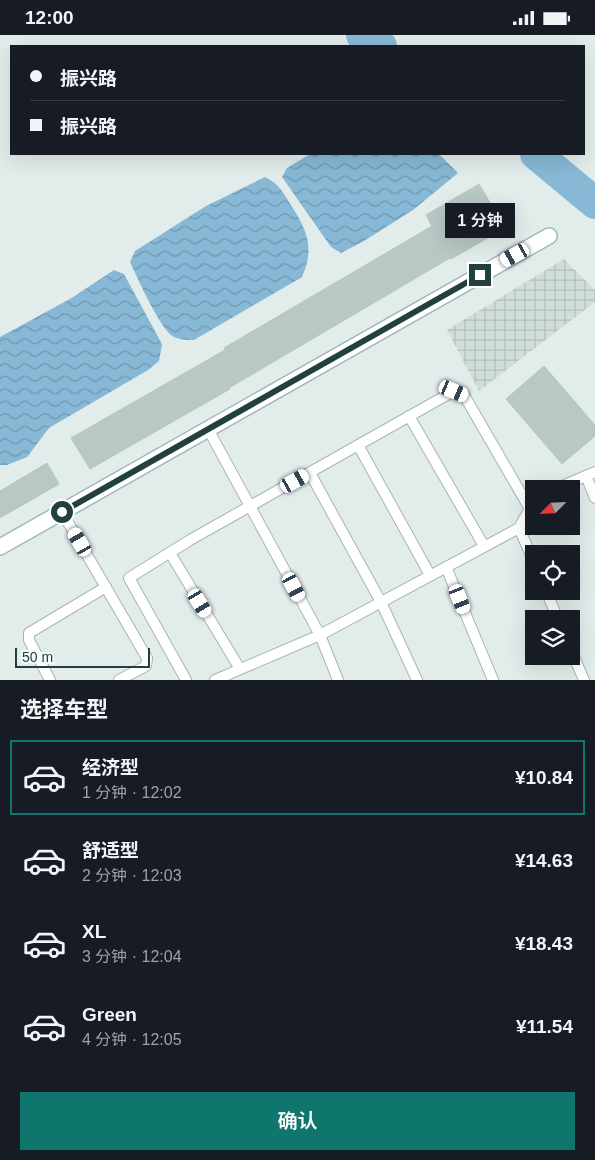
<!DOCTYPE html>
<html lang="zh">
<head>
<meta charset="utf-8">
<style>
  :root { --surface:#171b24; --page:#242831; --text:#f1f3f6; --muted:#9ea1a6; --line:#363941; --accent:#0f766e }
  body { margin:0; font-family:Arial,"Noto Sans SC",sans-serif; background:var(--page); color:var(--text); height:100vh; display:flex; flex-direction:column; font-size:19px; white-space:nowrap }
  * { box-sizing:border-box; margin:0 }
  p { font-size:16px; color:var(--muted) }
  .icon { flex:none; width:28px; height:28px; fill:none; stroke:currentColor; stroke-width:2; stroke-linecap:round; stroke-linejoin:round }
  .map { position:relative; height:645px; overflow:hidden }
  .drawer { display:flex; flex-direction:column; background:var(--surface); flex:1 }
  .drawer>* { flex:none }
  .banner { position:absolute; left:10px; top:10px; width:575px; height:110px; border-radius:0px; box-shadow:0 5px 20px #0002; display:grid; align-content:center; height:110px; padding:0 20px; background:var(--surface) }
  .needle { width:32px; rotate:246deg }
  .tools { position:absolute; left:525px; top:445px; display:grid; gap:10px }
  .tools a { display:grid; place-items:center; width:55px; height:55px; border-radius:0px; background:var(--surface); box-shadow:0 5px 20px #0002; font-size:25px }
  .scale { position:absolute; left:15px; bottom:12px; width:135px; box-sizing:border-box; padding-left:5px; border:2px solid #21403e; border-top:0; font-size:14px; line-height:18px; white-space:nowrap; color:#21403e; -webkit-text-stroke:4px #f3f9f8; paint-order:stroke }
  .end { position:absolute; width:22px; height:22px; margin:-11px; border:6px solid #21403e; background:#fff; box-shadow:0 0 0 2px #fff }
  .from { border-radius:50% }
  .bubble { position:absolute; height:35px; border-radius:0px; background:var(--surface); box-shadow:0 5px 20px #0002; font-size:16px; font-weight:600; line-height:35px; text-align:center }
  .car { position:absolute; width:15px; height:30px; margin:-15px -8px; border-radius:6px; box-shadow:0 0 4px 1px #0007; background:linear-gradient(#fff 24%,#345 0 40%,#fff 0 76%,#345 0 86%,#fff 0) }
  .banner b { display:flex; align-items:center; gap:18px; height:48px; font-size:19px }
  .banner b+b { border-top:1px solid var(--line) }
  .banner i { width:12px; height:12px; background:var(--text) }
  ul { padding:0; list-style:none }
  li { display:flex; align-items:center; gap:15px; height:75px; margin:0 10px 8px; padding:0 10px; border:2px solid transparent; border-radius:0px }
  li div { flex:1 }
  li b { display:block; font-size:19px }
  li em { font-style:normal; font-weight:600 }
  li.on { border-color:var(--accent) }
  li>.icon { width:45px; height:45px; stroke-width:1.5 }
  h2 { padding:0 20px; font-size:22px; line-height:60px }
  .action { display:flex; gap:10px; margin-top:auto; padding:10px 20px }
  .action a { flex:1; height:58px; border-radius:0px; background:var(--accent); color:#fff; font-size:20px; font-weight:600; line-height:58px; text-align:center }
  .status { display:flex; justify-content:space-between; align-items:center; height:35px; padding:0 25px; background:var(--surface); direction:ltr }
  .status svg { height:14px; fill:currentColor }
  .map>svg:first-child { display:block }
  .industrial { fill:url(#industrial-grid) }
  .water { fill:url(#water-waves) }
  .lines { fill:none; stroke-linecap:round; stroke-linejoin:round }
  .river { stroke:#87b8d6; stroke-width:32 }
  .building { fill:#b7c8c5; stroke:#b4c7c4 }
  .lane-casing { stroke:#a4b6b4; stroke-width:12 }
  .secondary-casing { stroke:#a0bab6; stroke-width:18 }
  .lane { stroke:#fff; stroke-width:10 }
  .secondary { stroke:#fff; stroke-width:15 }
  .route { stroke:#21403e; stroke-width:6 }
</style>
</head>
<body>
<div class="status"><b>12:00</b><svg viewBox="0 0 49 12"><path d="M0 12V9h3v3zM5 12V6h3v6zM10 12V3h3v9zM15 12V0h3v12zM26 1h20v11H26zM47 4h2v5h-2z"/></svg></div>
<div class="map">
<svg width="595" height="645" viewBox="0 0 595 645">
  <defs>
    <pattern id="industrial-grid" width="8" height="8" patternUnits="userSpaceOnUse" patternTransform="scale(1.25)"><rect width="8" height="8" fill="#d0ddda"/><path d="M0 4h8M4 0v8" fill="none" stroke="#b2bfbc"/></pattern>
    <pattern id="water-waves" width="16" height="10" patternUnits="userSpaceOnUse" patternTransform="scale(1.25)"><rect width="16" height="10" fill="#87b8d6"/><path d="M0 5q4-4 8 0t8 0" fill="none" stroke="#6e97af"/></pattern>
  </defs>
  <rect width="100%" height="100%" fill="#e2edeb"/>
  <path class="industrial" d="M564,224L595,255V267L479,356L447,295Z"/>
  <g class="water">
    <path d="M310,119H439L458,138L413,175L364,206L341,218L331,212L282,142L287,133Z"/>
    <path d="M265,142C279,149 282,156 291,170C307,195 315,213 302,242L194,305C186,305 178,305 171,300C158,289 138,244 130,227L135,216L206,171Z"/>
    <path d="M114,235L124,239L162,309L159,326L148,335L49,393L27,422L7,430H0V302L70,264Z"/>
  </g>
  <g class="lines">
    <g class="river">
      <path d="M362,0L381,11"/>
      <path d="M536,119L595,168"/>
    </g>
  </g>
  <g class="building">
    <path d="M479,149L505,193L451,224L450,223L229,353L230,354L90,434L71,403L225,315L224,313L432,191L426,180Z"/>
    <path d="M544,331L595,390V401L562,429L506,364Z"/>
    <path d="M47,428L59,449L0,483V456Z"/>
  </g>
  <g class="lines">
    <defs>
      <g id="lane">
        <path d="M409,381L484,511"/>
        <path d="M208,394L320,600L338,645"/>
        <path d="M358,410L430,540"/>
        <path d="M310,438L381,567L417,645"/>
        <path d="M586,441L595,463"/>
        <path d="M555,454L595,437"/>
        <path d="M62,477L147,623L146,631L119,645"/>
        <path d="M519,493L534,527"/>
        <path d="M170,518L240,634"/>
        <path d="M446,532L493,645"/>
        <path d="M546,556L558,584"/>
        <path d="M571,615L584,645"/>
        <path d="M50,645L29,605V598L106,552"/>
        <path d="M186,645L129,543L190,505L454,356L464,360L530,474"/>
        <path d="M215,645L320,600L519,493L532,470"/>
      </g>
      <path id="secondary" d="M0,512L549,201"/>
    </defs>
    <use href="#lane" class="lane-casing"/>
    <use href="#secondary" class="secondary-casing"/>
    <use href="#lane" class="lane"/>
    <use href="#secondary" class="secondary"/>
  </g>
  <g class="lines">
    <path class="route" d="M62,477L480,240"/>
  </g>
</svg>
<div class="tools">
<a><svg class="needle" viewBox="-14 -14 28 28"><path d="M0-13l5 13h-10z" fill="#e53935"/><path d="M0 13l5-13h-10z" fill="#9ea1a6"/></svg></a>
<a><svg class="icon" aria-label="locate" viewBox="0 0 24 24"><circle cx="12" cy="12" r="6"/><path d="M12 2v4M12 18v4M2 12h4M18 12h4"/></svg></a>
<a><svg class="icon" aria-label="layers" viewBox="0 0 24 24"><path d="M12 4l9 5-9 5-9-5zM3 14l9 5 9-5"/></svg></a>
</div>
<div class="scale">50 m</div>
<i class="end from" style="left:62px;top:477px"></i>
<i class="end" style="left:480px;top:240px"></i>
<div class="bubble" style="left:445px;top:168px;width:70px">1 分钟</div>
<i class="car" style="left:515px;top:220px;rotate:241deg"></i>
<i class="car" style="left:454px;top:356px;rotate:113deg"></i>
<i class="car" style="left:295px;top:446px;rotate:61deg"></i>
<i class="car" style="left:80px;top:507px;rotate:330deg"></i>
<i class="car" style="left:294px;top:552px;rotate:152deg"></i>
<i class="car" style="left:460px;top:564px;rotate:158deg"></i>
<i class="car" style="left:200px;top:568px;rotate:149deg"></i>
<div class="banner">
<b><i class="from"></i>振兴路</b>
<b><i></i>振兴路</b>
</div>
</div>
<section class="drawer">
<h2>选择车型</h2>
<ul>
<li class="on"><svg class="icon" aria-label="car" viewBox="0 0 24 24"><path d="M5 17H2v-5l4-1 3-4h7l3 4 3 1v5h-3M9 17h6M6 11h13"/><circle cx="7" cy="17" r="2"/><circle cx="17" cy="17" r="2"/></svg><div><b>经济型</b><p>1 分钟 · 12:02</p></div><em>¥10.84</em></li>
<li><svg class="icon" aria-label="car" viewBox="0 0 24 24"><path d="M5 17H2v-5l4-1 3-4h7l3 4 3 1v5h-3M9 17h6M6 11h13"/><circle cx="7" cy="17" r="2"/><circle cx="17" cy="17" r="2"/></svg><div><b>舒适型</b><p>2 分钟 · 12:03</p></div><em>¥14.63</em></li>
<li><svg class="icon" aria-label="car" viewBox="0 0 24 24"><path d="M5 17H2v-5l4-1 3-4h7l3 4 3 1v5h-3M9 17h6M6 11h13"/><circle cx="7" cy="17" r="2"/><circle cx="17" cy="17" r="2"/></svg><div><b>XL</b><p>3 分钟 · 12:04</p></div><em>¥18.43</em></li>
<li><svg class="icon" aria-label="car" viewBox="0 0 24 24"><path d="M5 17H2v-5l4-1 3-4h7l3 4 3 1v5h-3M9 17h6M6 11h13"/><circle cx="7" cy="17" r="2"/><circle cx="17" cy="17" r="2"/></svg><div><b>Green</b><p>4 分钟 · 12:05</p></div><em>¥11.54</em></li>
</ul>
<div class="action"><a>确认</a></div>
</section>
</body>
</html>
